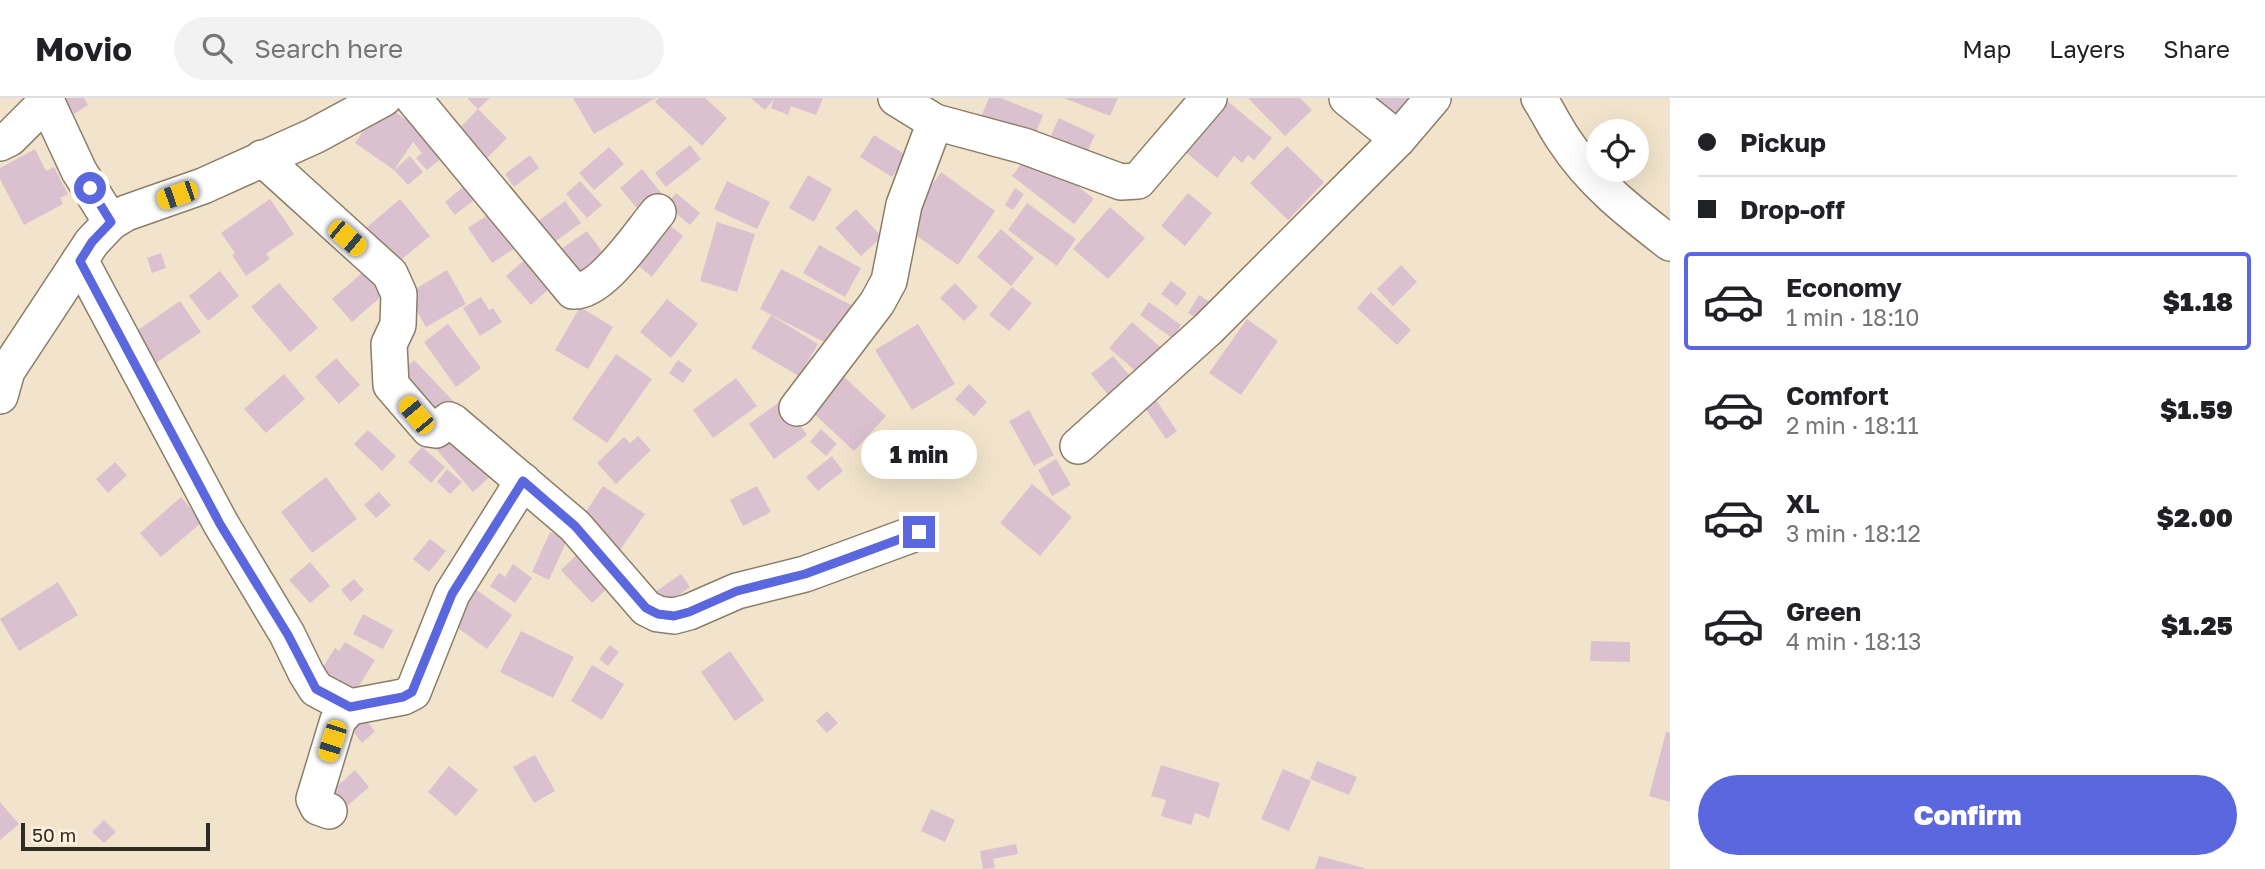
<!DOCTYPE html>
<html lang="en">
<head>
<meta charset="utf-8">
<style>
  :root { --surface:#fff; --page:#f2f2f2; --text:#202124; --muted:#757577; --line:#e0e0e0; --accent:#5b67de }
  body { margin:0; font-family:"Golos Text",sans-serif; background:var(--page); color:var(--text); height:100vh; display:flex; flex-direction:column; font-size:26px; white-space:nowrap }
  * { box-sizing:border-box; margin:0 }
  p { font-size:23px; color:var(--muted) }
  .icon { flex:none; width:38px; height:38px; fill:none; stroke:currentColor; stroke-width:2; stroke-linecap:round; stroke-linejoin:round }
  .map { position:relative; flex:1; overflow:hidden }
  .sheet { display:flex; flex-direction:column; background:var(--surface); width:595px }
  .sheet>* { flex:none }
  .top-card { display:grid; align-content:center; height:154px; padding:0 28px; background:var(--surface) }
  .buttons { position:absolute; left:1586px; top:21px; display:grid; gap:14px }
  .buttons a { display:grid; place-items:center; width:63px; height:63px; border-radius:50%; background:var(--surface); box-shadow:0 7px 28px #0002; font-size:35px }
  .scale { position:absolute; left:21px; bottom:18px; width:189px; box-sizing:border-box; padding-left:7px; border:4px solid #312c23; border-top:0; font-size:19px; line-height:24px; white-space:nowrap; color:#312c23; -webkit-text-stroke:5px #fdf1de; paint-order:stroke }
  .end { position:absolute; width:32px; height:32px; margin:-16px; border:9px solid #5b67de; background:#fff; box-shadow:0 0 0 4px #fff }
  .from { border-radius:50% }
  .bubble { position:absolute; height:49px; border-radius:24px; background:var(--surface); box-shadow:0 7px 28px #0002; font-size:23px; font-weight:800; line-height:49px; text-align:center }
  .car { position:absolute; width:21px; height:42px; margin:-21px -10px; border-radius:9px; box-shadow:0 0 5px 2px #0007; background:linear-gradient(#f5c518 24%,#345 0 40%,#f5c518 0 76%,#345 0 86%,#f5c518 0) }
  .top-card b { display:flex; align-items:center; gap:24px; height:66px; font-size:26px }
  .top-card b+b { border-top:2px solid var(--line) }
  .top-card i { width:18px; height:18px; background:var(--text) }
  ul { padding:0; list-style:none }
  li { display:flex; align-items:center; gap:21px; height:98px; margin:0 14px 10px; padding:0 14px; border:4px solid transparent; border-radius:7px }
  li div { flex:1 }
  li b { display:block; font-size:26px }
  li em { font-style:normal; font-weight:800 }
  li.selected { border-color:var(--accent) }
  li>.icon { width:63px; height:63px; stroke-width:1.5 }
  .action { display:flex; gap:14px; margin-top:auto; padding:14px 28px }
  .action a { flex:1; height:80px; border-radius:42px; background:var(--accent); color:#fff; font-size:28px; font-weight:800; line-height:80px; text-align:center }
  header { display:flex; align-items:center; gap:42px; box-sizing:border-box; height:98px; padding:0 35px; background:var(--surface); border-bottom:2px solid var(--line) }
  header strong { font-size:33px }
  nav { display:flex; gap:38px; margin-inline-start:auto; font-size:24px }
  .search { width:490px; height:63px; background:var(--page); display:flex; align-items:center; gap:18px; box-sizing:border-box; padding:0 24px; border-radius:38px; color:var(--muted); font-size:26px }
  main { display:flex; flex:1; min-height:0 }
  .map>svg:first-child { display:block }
  .building { fill:#dbc1cf }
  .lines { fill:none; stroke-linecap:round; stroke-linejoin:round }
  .minor-casing { stroke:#8b7e69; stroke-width:38 }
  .minor { stroke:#fff; stroke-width:35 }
  .route { stroke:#5b67de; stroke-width:9 }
</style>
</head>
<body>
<header>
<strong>Movio</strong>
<div class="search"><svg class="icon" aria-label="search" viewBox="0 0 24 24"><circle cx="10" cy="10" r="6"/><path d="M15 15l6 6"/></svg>Search here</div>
<nav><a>Map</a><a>Layers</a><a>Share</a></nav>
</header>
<main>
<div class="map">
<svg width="1670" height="771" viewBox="0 0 1670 771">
  <rect width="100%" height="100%" fill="#f2e4cc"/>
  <g class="building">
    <path d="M65,0H84L88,7L74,16Z"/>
    <path d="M467,0H490L478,11Z"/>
    <path d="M573,0H656L594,36Z"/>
    <path d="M659,0H705L727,20L702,48L655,4Z"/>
    <path d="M751,0H823L816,17L791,8L788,17L771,10L774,1L765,12Z"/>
    <path d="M989,0H1001L1043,17L1031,48L978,26Z"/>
    <path d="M1064,0H1118L1110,18Z"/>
    <path d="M1248,0H1300L1312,12L1285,38Z"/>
    <path d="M1371,0H1423L1398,34Z"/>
    <path d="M1225,1L1272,40L1254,62L1248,57L1242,65L1234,58L1217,80L1183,52Z"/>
    <path d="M382,5L421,32L444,58L427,72L416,60L422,55L413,44L394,72L410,58L423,74L408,87L394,72L355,45Z"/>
    <path d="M478,11L507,40L479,68L450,40Z"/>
    <path d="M1059,20L1095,37L1087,54L1051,37Z"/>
    <path d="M874,37L906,57L892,79L860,59Z"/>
    <path d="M690,47L701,61L666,89L655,75Z"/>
    <path d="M1287,48L1324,84L1288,122L1250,85Z"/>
    <path d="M609,49L624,66L594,92L579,75Z"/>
    <path d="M35,51L46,73L54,69L68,96L60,100L63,106L24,127L0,81V70Z"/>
    <path d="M1032,52L1094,101L1074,126L1012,78Z"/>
    <path d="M530,57L539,70L514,89L505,76Z"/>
    <path d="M642,71L663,97L641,115L620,90Z"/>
    <path d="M941,74L995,113L958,167L903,128Z"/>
    <path d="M808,77L832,91L814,124L789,110Z"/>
    <path d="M580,83L602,107L587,120L566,96Z"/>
    <path d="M727,83L770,104L757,131L714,111Z"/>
    <path d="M469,84L480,97L455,117L445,104Z"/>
    <path d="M1015,90L1024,96L1013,112L1005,107Z"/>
    <path d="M676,95L700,115L690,127L666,107Z"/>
    <path d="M1188,95L1212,115L1185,148L1161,128Z"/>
    <path d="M270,101L294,136L266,156L270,161L246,178L232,157L235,155L221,135Z"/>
    <path d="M400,101L430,138L396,166L366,130Z"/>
    <path d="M565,103L581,125L549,148L533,127Z"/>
    <path d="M1027,105L1076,141L1057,168L1008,132Z"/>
    <path d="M1110,109L1145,140L1108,181L1073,151Z"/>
    <path d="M497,111L520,147L492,165L468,130Z"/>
    <path d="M856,111L882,139L861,158L835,130Z"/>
    <path d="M662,121L683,138L652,179L631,162Z"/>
    <path d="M717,124L755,136L737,194L700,183Z"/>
    <path d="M1001,131L1034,160L1011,188L977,159Z"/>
    <path d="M587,133L610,165L574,190L551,158Z"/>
    <path d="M819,147L861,170L845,199L803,175Z"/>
    <path d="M534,154L559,182L531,207L506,178Z"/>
    <path d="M161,155L166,170L152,175L147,160Z"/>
    <path d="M371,167L391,190L352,224L332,201Z"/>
    <path d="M1401,167L1417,184L1393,208L1377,191Z"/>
    <path d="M781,171L851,207L830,247L760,211Z"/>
    <path d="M447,172L466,206L426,229L407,196Z"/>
    <path d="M220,173L239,198L208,223L189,198Z"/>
    <path d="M1171,183L1187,195L1177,208L1161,196Z"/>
    <path d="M279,185L318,230L290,254L251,209Z"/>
    <path d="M955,185L978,209L964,223L940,200Z"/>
    <path d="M1012,189L1032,205L1009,233L989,217Z"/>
    <path d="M1371,194L1411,232L1397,247L1357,210Z"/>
    <path d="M1199,197L1210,204L1199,222L1188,215Z"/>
    <path d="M481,199L489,212L493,210L502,224L480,238L463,210Z"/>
    <path d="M667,201L698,226L671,260L640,234Z"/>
    <path d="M180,203L201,234L153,267L132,236Z"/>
    <path d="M1149,204L1181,227L1172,240L1140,217Z"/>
    <path d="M580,209L613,229L588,271L555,252Z"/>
    <path d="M771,217L818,246L799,278L751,250Z"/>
    <path d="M1247,221L1278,243L1241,297L1209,275Z"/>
    <path d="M1132,224L1169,257L1146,282L1109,250Z"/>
    <path d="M448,226L481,270L456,289L424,244Z"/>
    <path d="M918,226L955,286L912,312L875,252Z"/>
    <path d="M616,256L652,281L607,345L572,321Z"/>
    <path d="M1113,258L1136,285L1114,304L1091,276Z"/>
    <path d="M336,260L360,287L339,306L315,279Z"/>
    <path d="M414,262L458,308L437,328L393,282Z"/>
    <path d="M678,262L692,272L683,285L669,275Z"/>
    <path d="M284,276L305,301L266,335L244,311Z"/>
    <path d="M841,276L886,318L854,353L809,311Z"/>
    <path d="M736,280L757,308L713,340L693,312Z"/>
    <path d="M969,286L987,304L974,318L955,301Z"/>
    <path d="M1152,296L1177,333L1166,341L1141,304Z"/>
    <path d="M782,302L807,337L774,361L749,326Z"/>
    <path d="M1029,312L1054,357L1034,368L1009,323Z"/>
    <path d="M451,327L493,376L473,394L431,345Z"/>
    <path d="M821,331L837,346L826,358L810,344Z"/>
    <path d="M368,332L396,358L382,373L354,346Z"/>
    <path d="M638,338L651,352L616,386L597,365L624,339L630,345Z"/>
    <path d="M422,349L445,369L431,385L408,364Z"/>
    <path d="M832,358L843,373L818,393L806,379Z"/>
    <path d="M1056,361L1071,387L1052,398L1038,372Z"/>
    <path d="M115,364L127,377L108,395L96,381Z"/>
    <path d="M447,371L462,384L450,396L437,384Z"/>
    <path d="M326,379L357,421L312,455L281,414Z"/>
    <path d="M1032,386L1072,419L1040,458L1000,425Z"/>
    <path d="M603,388L645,416L618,455L577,427Z"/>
    <path d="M757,388L771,414L743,428L730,402Z"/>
    <path d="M379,394L391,407L376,420L364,407Z"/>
    <path d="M181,399L202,424L161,459L140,435Z"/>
    <path d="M550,434L567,442L549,482L532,474Z"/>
    <path d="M430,441L446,453L429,474L413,461Z"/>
    <path d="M583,451L614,484L592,505L561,472Z"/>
    <path d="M310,464L330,488L310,505L289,482Z"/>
    <path d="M513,466L532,480L515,505L490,488L499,475L505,479Z"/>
    <path d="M681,476L690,489L657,513L648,499Z"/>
    <path d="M354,481L364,492L351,504L341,492Z"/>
    <path d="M58,484L78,517L19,553L0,521Z"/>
    <path d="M475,491L512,517L487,551L451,525Z"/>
    <path d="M363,516L393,532L383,551L353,536Z"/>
    <path d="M521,533L574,559L553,600L500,574Z"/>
    <path d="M1591,543L1630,544V564L1590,563Z"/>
    <path d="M345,544L375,562L351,601L316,580L335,550L339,553Z"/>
    <path d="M610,547L619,554L608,568L599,561Z"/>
    <path d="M730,553L764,602L735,623L701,574Z"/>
    <path d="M592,567L624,586L602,622L571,603Z"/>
    <path d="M827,613L838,625L827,635L816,623Z"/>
    <path d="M365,621L375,633L362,645L352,632Z"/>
    <path d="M1666,634L1670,635V704L1649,698Z"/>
    <path d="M535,657L555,693L534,705L513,669Z"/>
    <path d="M1317,663L1357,679L1349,697L1310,681Z"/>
    <path d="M1161,667L1220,685L1209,720L1195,715L1191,727L1161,718L1166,702L1151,698Z"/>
    <path d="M449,668L478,692L456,718L428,694Z"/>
    <path d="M1283,671L1311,683L1289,733L1261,721Z"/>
    <path d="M355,672L369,689L346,709L332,693Z"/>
    <path d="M0,704L19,726L0,742Z"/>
    <path d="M931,711L955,722L945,744L921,733Z"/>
    <path d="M104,722L116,734L104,745L92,734Z"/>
    <path d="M1016,746L1018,756L993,761L995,770L983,771L980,753Z"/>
    <path d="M1319,758L1364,770V771H1315Z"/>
  </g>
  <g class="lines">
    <defs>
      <g id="minor">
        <path d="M45,0L79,73L111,124"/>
        <path d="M413,0L573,193C602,195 640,135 658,114"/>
        <path d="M896,0L935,24L1024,48L1121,84L1138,83L1209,0"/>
        <path d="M1347,0L1398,41"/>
        <path d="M1539,0C1548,14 1555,29 1564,42C1592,85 1630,114 1670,145"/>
        <path d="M0,45L10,40L47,3"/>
        <path d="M262,60L390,176L399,196L398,227L389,246L391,287L429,331L436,332L449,322L453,324L575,428L646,510L658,516L674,518L689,514L737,493L805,476L919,434"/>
        <path d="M80,162L221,426L287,536L306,575L316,591L350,609"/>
        <path d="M0,298L7,273L92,144L111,124L126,115L203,88L314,38L384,0"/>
        <path d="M797,310L877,205L889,183L904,107L935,24"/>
        <path d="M1078,348L1208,231L1398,41L1433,0"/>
        <path d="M329,713L318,709L314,701L338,622L350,609L403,599L413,594L452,496L523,383"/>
      </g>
    </defs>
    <use href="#minor" class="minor-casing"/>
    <use href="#minor" class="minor"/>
  </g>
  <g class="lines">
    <path class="route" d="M90,90L111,124L92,144L80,163L220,426L288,537L316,591L350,609L403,599L412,594L452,496L523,383L575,428L646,510L658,516L674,518L689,514L737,493L805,476L919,434"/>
  </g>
</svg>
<div class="buttons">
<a><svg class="icon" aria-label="locate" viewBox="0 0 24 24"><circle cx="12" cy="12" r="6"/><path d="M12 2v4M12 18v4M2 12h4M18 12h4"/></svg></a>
</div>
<div class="scale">50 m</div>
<i class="end from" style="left:90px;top:90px"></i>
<i class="end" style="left:919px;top:434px"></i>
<div class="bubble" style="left:861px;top:332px;width:116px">1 min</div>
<i class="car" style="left:177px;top:97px;rotate:251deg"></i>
<i class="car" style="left:347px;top:140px;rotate:130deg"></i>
<i class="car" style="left:416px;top:317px;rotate:320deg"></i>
<i class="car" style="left:332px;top:643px;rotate:198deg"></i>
</div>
<section class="sheet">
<div class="top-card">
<b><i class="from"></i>Pickup</b>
<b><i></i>Drop-off</b>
</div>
<ul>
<li class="selected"><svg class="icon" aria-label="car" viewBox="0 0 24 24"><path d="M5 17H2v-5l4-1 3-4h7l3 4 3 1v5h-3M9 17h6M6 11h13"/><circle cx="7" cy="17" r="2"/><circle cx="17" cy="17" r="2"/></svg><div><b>Economy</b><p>1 min · 18:10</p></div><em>$1.18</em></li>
<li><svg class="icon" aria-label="car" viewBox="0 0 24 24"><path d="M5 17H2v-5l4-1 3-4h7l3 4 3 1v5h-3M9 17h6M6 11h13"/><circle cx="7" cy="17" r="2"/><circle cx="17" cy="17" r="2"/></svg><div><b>Comfort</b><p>2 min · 18:11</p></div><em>$1.59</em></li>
<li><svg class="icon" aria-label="car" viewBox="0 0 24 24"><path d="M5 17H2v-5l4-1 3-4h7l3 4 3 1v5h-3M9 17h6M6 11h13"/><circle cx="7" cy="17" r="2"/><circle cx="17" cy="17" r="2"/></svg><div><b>XL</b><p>3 min · 18:12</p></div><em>$2.00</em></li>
<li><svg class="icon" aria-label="car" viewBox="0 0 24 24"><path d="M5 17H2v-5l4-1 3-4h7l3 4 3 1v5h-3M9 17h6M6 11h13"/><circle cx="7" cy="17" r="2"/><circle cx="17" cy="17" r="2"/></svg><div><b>Green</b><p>4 min · 18:13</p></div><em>$1.25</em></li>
</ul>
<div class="action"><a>Confirm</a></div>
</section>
</main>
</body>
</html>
